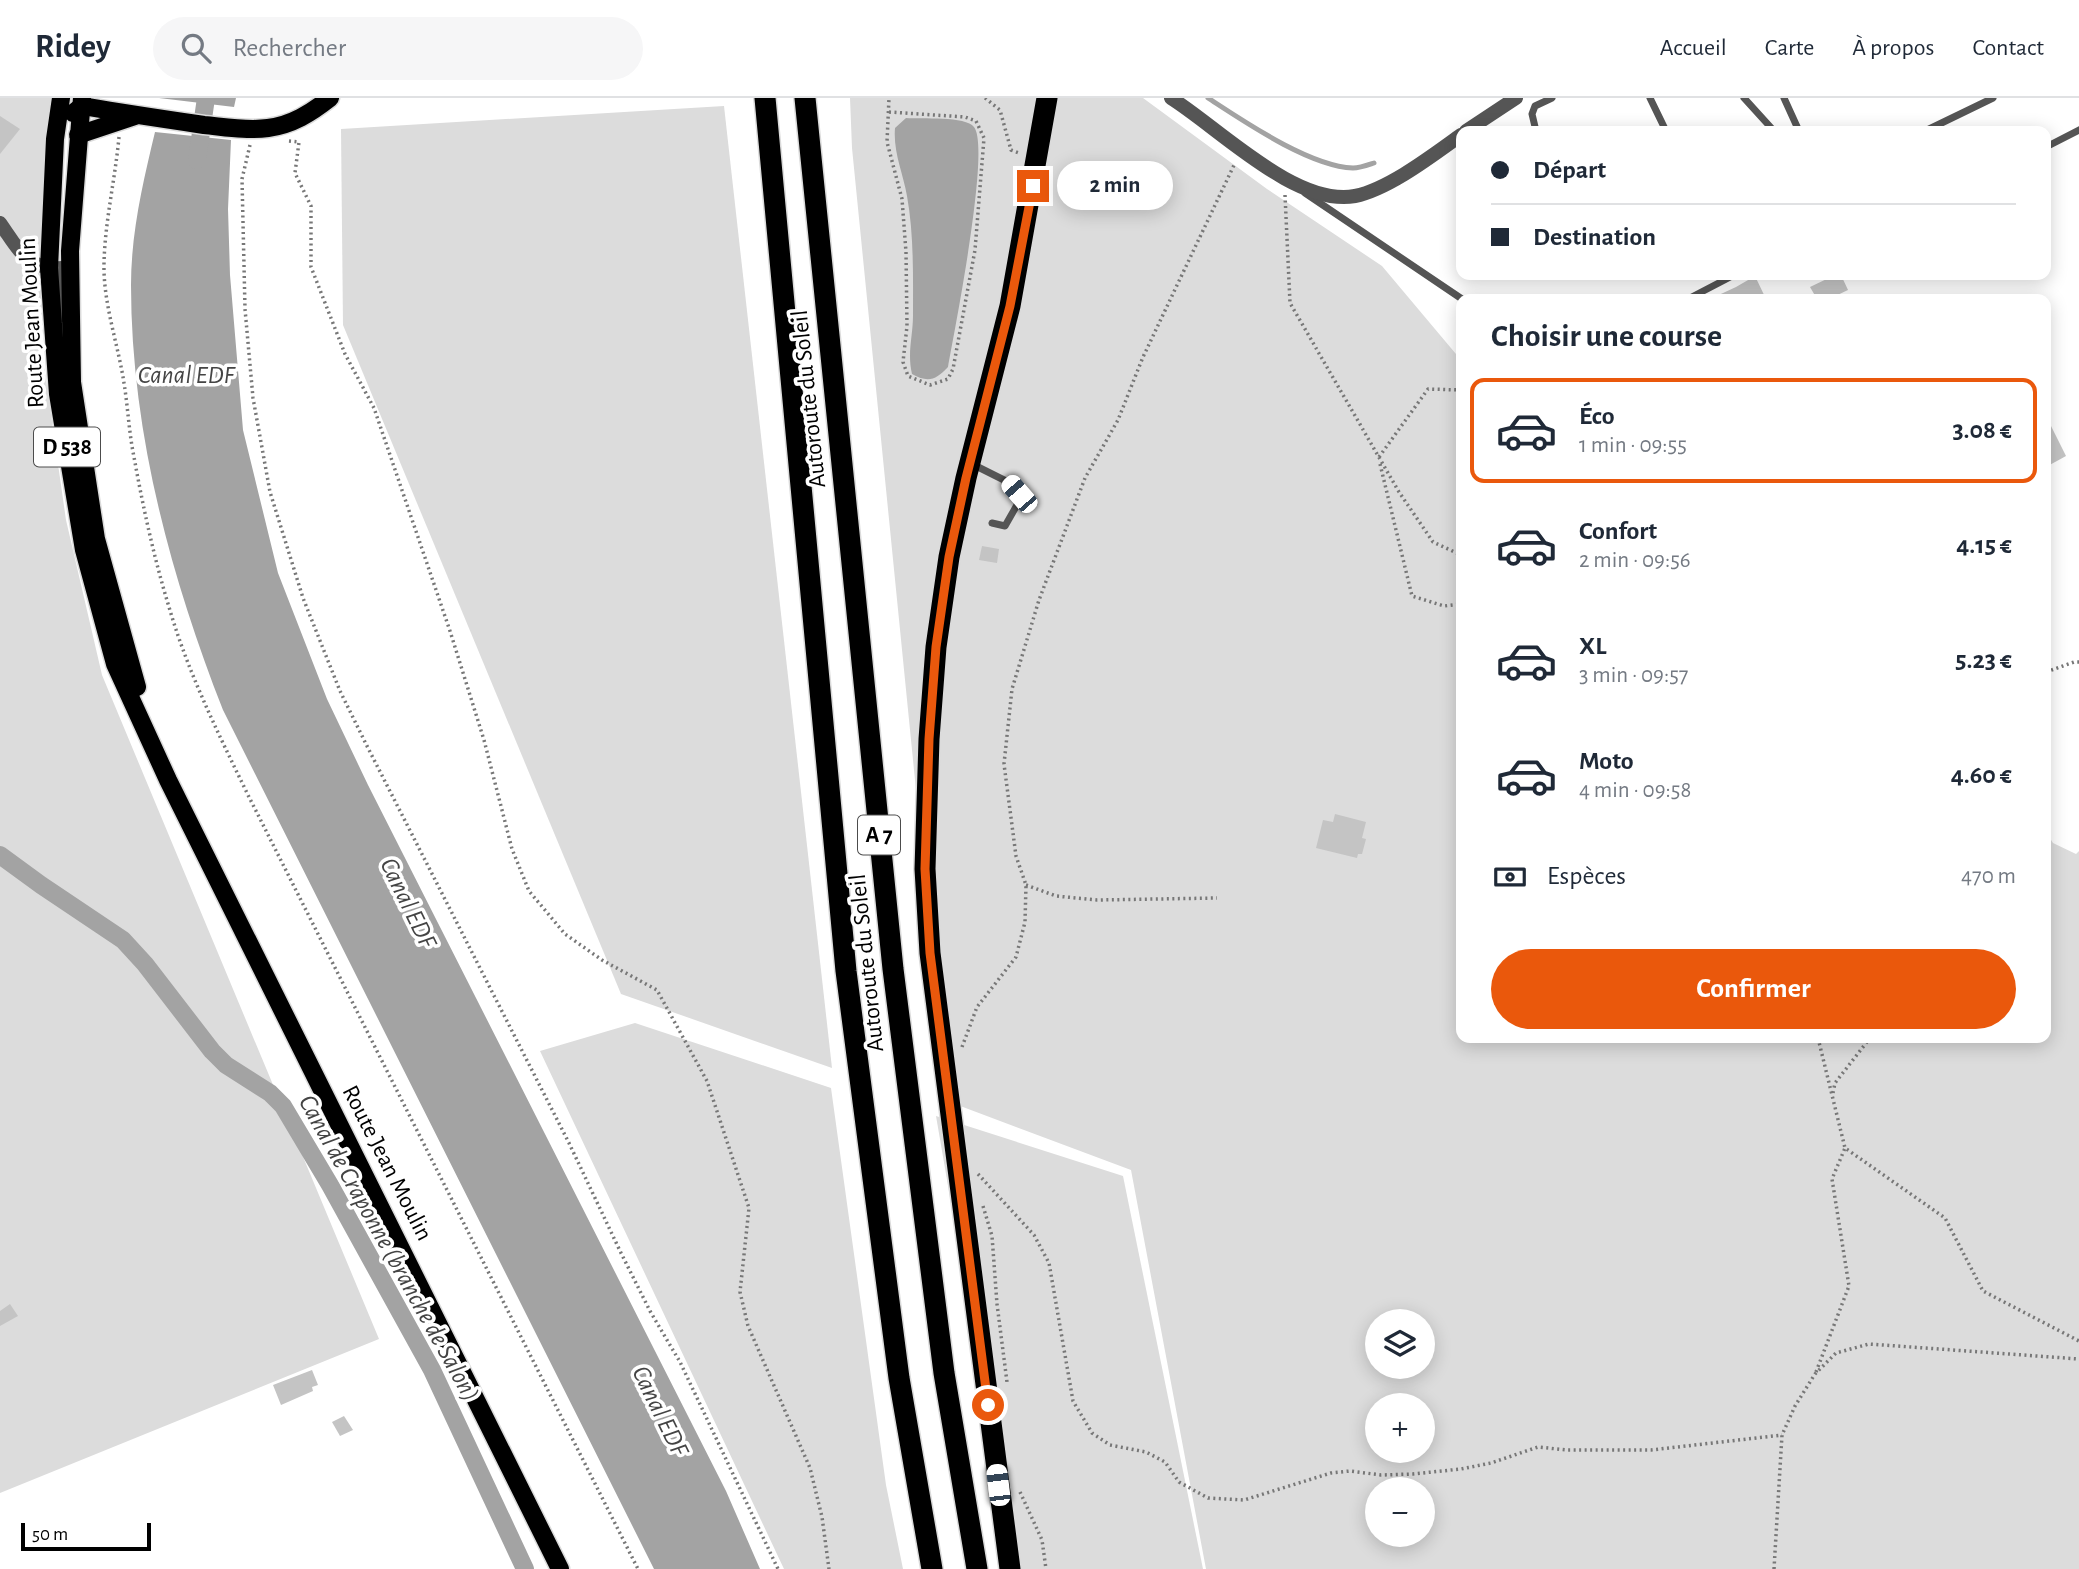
<!DOCTYPE html>
<html lang="fr">
<head>
<meta charset="utf-8">
<style>
  :root { --surface:#fff; --page:#f6f6f7; --text:#1f2937; --muted:#747a83; --line:#e0e1e3; --accent:#ea580c }
  body { margin:0; font-family:"Alegreya Sans",sans-serif; background:var(--page); color:var(--text); height:100vh; display:flex; flex-direction:column; font-size:26px; white-space:nowrap }
  * { box-sizing:border-box; margin:0 }
  p { font-size:23px; color:var(--muted) }
  .icon { flex:none; width:38px; height:38px; fill:none; stroke:currentColor; stroke-width:2; stroke-linecap:round; stroke-linejoin:round }
  .map { position:relative; flex:1; overflow:hidden }
  .sheet { position:absolute; left:1456px; top:196px; width:595px; height:749px; display:flex; flex-direction:column; background:var(--surface); border-radius:14px; box-shadow:0 4px 18px #0003 }
  .sheet>* { flex:none }
  .hud { position:absolute; left:1456px; top:28px; width:595px; height:154px; border-radius:14px; box-shadow:0 4px 18px #0003; display:grid; align-content:center; height:154px; padding:0 35px; background:var(--surface) }
  .buttons { position:absolute; left:1365px; top:1211px; display:grid; gap:14px }
  .buttons a { display:grid; place-items:center; width:70px; height:70px; border-radius:50%; background:var(--surface); box-shadow:0 4px 18px #0003; font-size:35px }
  .scale { position:absolute; left:21px; bottom:18px; width:130px; box-sizing:border-box; padding-left:7px; border:4px solid #000; border-top:0; font-size:19px; line-height:24px; white-space:nowrap; color:#000; -webkit-text-stroke:5px #fff; paint-order:stroke }
  .end { position:absolute; width:32px; height:32px; margin:-16px; border:9px solid #ea580c; background:#fff; box-shadow:0 0 0 4px #fff }
  .from { border-radius:50% }
  .bubble { position:absolute; height:49px; border-radius:24px; background:var(--surface); box-shadow:0 4px 18px #0003; font-size:23px; font-weight:700; line-height:49px; text-align:center }
  .car { position:absolute; width:21px; height:42px; margin:-21px -10px; border-radius:9px; box-shadow:0 0 5px 2px #0007; background:linear-gradient(#fff 24%,#345 0 40%,#fff 0 76%,#345 0 86%,#fff 0) }
  .hud b { display:flex; align-items:center; gap:24px; height:66px; font-size:26px }
  .hud b+b { border-top:2px solid var(--line) }
  .hud i { width:18px; height:18px; background:var(--text) }
  ul { padding:0; list-style:none }
  li { display:flex; align-items:center; gap:21px; height:105px; margin:0 14px 10px; padding:0 21px; border:4px solid transparent; border-radius:14px }
  li div { flex:1 }
  li b { display:block; font-size:26px }
  li em { font-style:normal; font-weight:700 }
  li.selected { border-color:var(--accent) }
  li>.icon { width:63px; height:63px; stroke-width:1.5 }
  h2 { padding:0 35px; font-size:32px; line-height:84px }
  .pay { display:flex; align-items:center; gap:18px; height:77px; padding:0 35px; font-size:26px }
  .pay p { margin-inline-start:auto }
  .primary-button { display:flex; gap:14px; margin-top:auto; padding:14px 35px }
  .primary-button a { flex:1; height:80px; border-radius:42px; background:var(--accent); color:#fff; font-size:28px; font-weight:700; line-height:80px; text-align:center }
  header { display:flex; align-items:center; gap:42px; box-sizing:border-box; height:98px; padding:0 35px; background:var(--surface); border-bottom:2px solid var(--line) }
  header strong { font-size:33px }
  nav { display:flex; gap:38px; margin-inline-start:auto; font-size:24px }
  .search { width:490px; height:63px; background:var(--page); display:flex; align-items:center; gap:18px; box-sizing:border-box; padding:0 24px; border-radius:38px; color:var(--muted); font-size:26px }
  .map>svg:first-child { display:block }
  .green { fill:#dcdcdc; fill-rule:evenodd }
  .water { fill:#a3a3a3 }
  .lines { fill:none; stroke-linecap:round; stroke-linejoin:round }
  .stream { stroke:#a3a3a3; stroke-width:5 }
  .canal { stroke:#a3a3a3; stroke-width:18 }
  .building { fill:#c4c4c4 }
  .primary-casing { stroke:#dbdbdb; stroke-width:21 }
  .highway-casing { stroke:#dbdbdb; stroke-width:24 }
  .path { stroke:#777; stroke-width:3.5; stroke-dasharray:2 3.5; stroke-linecap:butt }
  .lane { stroke:#555; stroke-width:7 }
  .street { stroke:#555; stroke-width:14 }
  .primary { stroke:#000; stroke-width:18 }
  .highway { stroke:#000; stroke-width:21 }
  .route { stroke:#ea580c; stroke-width:9 }
  .labels { text-anchor:middle; dominant-baseline:central; stroke-width:7; stroke-linejoin:round; paint-order:stroke }
  .shield { fill:#fff; stroke:#4c4c4c; stroke-width:2 }
  .shield-label { font-size:23px; font-weight:bold; fill:#000 }
  .street-label { font-size:24px; fill:#000; stroke:#fff }
  .water-label { font-size:26px; font-style:italic; fill:#444; stroke:#fff }
</style>
</head>
<body>
<header>
<strong>Ridey</strong>
<div class="search"><svg class="icon" aria-label="search" viewBox="0 0 24 24"><circle cx="10" cy="10" r="6"/><path d="M15 15l6 6"/></svg>Rechercher</div>
<nav><a>Accueil</a><a>Carte</a><a>À propos</a><a>Contact</a></nav>
</header>
<div class="map">
<svg width="2079" height="1471" viewBox="0 0 2079 1471">
  <rect width="100%" height="100%" fill="#fff"/>
  <g class="green">
    <path d="M0,0H51L45,65L42,254L66,422L102,577L379,1241L0,1395Z"/>
    <path d="M850,0H1143L1267,91L1382,168L1461,262V940H2046V734L2053,745L2076,756L2079,753V1471H1206L1131,1072L947,1003L852,50ZM1377,1223H1423V1269H1377ZM1377,1307H1423V1353H1377ZM1377,1391H1423V1437H1377Z"/>
    <path d="M724,8L832,970L621,896L343,227L341,31Z"/>
    <path d="M635,925L831,990L886,1387L903,1471H784L540,953Z"/>
    <path d="M936,1018L1123,1078L1203,1471H1014Z"/>
  </g>
  <g class="water">
    <path d="M159,0H236L234,9Z"/>
    <path d="M906,20C921,21 966,18 974,29C991,50 954,235 948,269C936,282 928,285 912,276C907,254 913,239 913,217C913,178 914,137 907,98C903,75 893,54 895,30Z"/>
    <path d="M155,34L231,42L228,111L230,177L243,332L278,475L327,601L368,687L726,1393L760,1471H654L223,612C170,477 131,332 131,187C131,135 143,84 155,34Z"/>
  </g>
  <g class="lines">
    <path class="stream" d="M1208,0C1245,24 1309,68 1353,70C1360,70 1368,67 1374,65"/>
    <g class="canal">
      <path d="M197,62L206,0"/>
      <path d="M0,757L41,787L123,842L145,866L212,953L226,967L270,995L283,1008L330,1087L432,1272L525,1471"/>
    </g>
  </g>
  <g class="building">
    <path d="M0,18L20,31L0,56Z"/>
    <path d="M1835,177H1841L1848,192L1829,201H1817L1810,189Z"/>
    <path d="M1755,178L1766,201H1710L1736,189Z"/>
    <path d="M2046,318L2066,358L2046,369Z"/>
    <path d="M982,448L999,451L997,465L979,462Z"/>
    <path d="M1335,716L1366,724L1362,740L1366,741L1362,756H1358L1357,760L1316,750L1323,722L1333,724Z"/>
    <path d="M10,1206L18,1218L0,1228V1213Z"/>
    <path d="M312,1272L318,1287L312,1289L313,1293L281,1307L273,1287Z"/>
    <path d="M344,1318L353,1332L340,1338L332,1324Z"/>
  </g>
  <g class="lines">
    <defs>
      <g id="primary">
        <path d="M61,0L55,41L49,170L58,296L84,452L115,566L168,682L560,1471"/>
        <path d="M82,0L70,153L72,284L96,441L137,589"/>
        <path d="M73,15L82,8C122,15 163,21 204,27C225,29 247,33 268,30C292,27 311,15 330,0"/>
        <path d="M78,37L135,18"/>
      </g>
      <g id="highway">
        <path d="M765,0L846,873L899,1280L932,1471"/>
        <path d="M805,0L893,871L944,1275L977,1471"/>
        <path d="M1010,1471L930,855L925,771L929,641L936,549L949,459L966,380L1010,208L1047,0"/>
      </g>
    </defs>
    <use href="#primary" class="primary-casing"/>
    <use href="#highway" class="highway-casing"/>
    <g class="path">
      <path d="M985,0L1000,12L1011,52L1019,55"/>
      <path d="M889,14L965,19L976,23L984,40L975,152L953,271L948,281L930,287L908,278L903,264L907,228L906,154L902,101L887,44L889,0"/>
      <path d="M119,39C115,82 105,123 104,165C103,205 118,246 124,285C128,310 129,335 134,359C143,409 154,460 169,509C188,575 219,637 249,699L638,1471"/>
      <path d="M289,43L299,44L295,75L311,108V169L345,256L374,310L450,533L484,642L512,751L529,793L565,836L602,862L657,892L707,983L749,1110L740,1194L748,1228L810,1370L822,1419L829,1471"/>
      <path d="M250,47L242,81L245,211L253,300L270,394L303,500L340,593L368,650L569,1045L621,1155L650,1213L680,1264L778,1471"/>
      <path d="M1285,97L1290,205L1399,394L1433,444L1461,457"/>
      <path d="M1379,359L1428,291L1461,292"/>
      <path d="M1380,366L1412,498L1444,508L1461,506"/>
      <path d="M2046,574L2074,564H2079"/>
      <path d="M1026,787L1056,798L1097,802L1217,800"/>
      <path d="M1818,940L1845,1050L1945,1120L1983,1193L2079,1243"/>
      <path d="M962,949L977,909L1016,859L1025,824L1026,787L1016,758L1004,666L1012,591L1039,502L1085,380L1118,322L1143,259L1235,65"/>
      <path d="M1833,995L1835,985L1870,940"/>
      <path d="M978,1076L1034,1137L1049,1165L1073,1303L1092,1335L1110,1347L1146,1354L1165,1364L1179,1384L1208,1400L1244,1402L1331,1375L1350,1373L1381,1377L1413,1376L1461,1371L1491,1365L1538,1349L1567,1352H1651L1782,1337"/>
      <path d="M983,1108L992,1138L997,1206L1007,1284"/>
      <path d="M1816,1274L1849,1188L1832,1081L1845,1050"/>
      <path d="M1020,1394L1042,1442L1046,1471"/>
      <path d="M1774,1471L1782,1337L1795,1308L1815,1276L1836,1255L1869,1246L2079,1261"/>
    </g>
    <g class="lane">
      <path d="M1650,0L1666,33"/>
      <path d="M1744,0L1774,33"/>
      <path d="M1784,0L1799,33"/>
      <path d="M1536,33L1532,16L1535,8L1552,0"/>
      <path d="M1925,33L1993,0"/>
      <path d="M2046,49L2079,32"/>
      <path d="M1305,95L1462,201"/>
      <path d="M1616,177H1619"/>
      <path d="M1688,201L1734,177"/>
      <path d="M974,367L1008,384L1019,396L1017,407L1005,428L992,425"/>
    </g>
    <g class="street">
      <path d="M1171,0C1219,30 1296,109 1355,98C1389,91 1433,57 1461,37"/>
      <path d="M1466,33L1516,0"/>
      <path d="M0,125C17,149 25,170 57,170"/>
      <path d="M61,170L63,217"/>
    </g>
    <use href="#primary" class="primary"/>
    <use href="#highway" class="highway"/>
  </g>
  <g class="lines">
    <path class="route" d="M988,1307L930,855L925,771L929,641L936,549L949,459L966,380L1010,208L1033,88"/>
  </g>
  <g class="labels">
    <g class="shield">
      <rect x="34" y="329.5" width="66" height="39" rx="5"/>
      <rect x="858" y="717.5" width="42" height="39" rx="5"/>
    </g>
    <g class="shield-label">
      <text x="67" y="349">D 538</text>
      <text x="879" y="737">A 7</text>
    </g>
    <g class="street-label">
      <text transform="translate(32 225) rotate(-93)">Route Jean Moulin</text>
      <text transform="translate(809 301) rotate(-96)">Autoroute du Soleil</text>
      <text transform="translate(867 865) rotate(-96)">Autoroute du Soleil</text>
      <text transform="translate(387 1065) rotate(63)">Route Jean Moulin</text>
    </g>
    <g class="water-label">
      <text x="186" y="277">Canal EDF</text>
      <text transform="translate(408 805) rotate(64)">Canal EDF</text>
      <text transform="translate(389 1150) rotate(61)">Canal de Craponne (branche de Salon)</text>
      <text transform="translate(660 1313) rotate(64)">Canal EDF</text>
    </g>
  </g>
</svg>
<div class="buttons">
<a><svg class="icon" aria-label="layers" viewBox="0 0 24 24"><path d="M12 4l9 5-9 5-9-5zM3 14l9 5 9-5"/></svg></a>
<a>+</a>
<a>−</a>
</div>
<div class="scale">50 m</div>
<i class="end from" style="left:988px;top:1307px"></i>
<i class="end" style="left:1033px;top:88px"></i>
<div class="bubble" style="left:1057px;top:63px;width:116px">2 min</div>
<i class="car" style="left:1019px;top:396px;rotate:319deg"></i>
<i class="car" style="left:998px;top:1387px;rotate:353deg"></i>
<div class="hud">
<b><i class="from"></i>Départ</b>
<b><i></i>Destination</b>
</div>
<section class="sheet">
<h2>Choisir une course</h2>
<ul>
<li class="selected"><svg class="icon" aria-label="car" viewBox="0 0 24 24"><path d="M5 17H2v-5l4-1 3-4h7l3 4 3 1v5h-3M9 17h6M6 11h13"/><circle cx="7" cy="17" r="2"/><circle cx="17" cy="17" r="2"/></svg><div><b>Éco</b><p>1 min · 09:55</p></div><em>3.08 €</em></li>
<li><svg class="icon" aria-label="car" viewBox="0 0 24 24"><path d="M5 17H2v-5l4-1 3-4h7l3 4 3 1v5h-3M9 17h6M6 11h13"/><circle cx="7" cy="17" r="2"/><circle cx="17" cy="17" r="2"/></svg><div><b>Confort</b><p>2 min · 09:56</p></div><em>4.15 €</em></li>
<li><svg class="icon" aria-label="car" viewBox="0 0 24 24"><path d="M5 17H2v-5l4-1 3-4h7l3 4 3 1v5h-3M9 17h6M6 11h13"/><circle cx="7" cy="17" r="2"/><circle cx="17" cy="17" r="2"/></svg><div><b>XL</b><p>3 min · 09:57</p></div><em>5.23 €</em></li>
<li><svg class="icon" aria-label="car" viewBox="0 0 24 24"><path d="M5 17H2v-5l4-1 3-4h7l3 4 3 1v5h-3M9 17h6M6 11h13"/><circle cx="7" cy="17" r="2"/><circle cx="17" cy="17" r="2"/></svg><div><b>Moto</b><p>4 min · 09:58</p></div><em>4.60 €</em></li>
</ul>
<div class="pay"><svg class="icon" aria-label="cash" viewBox="0 0 24 24"><path d="M3 7h18v10H3z"/><circle cx="12" cy="12" r="2"/></svg>Espèces<p>470 m</p></div>
<div class="primary-button"><a>Confirmer</a></div>
</section>
</div>
</body>
</html>
